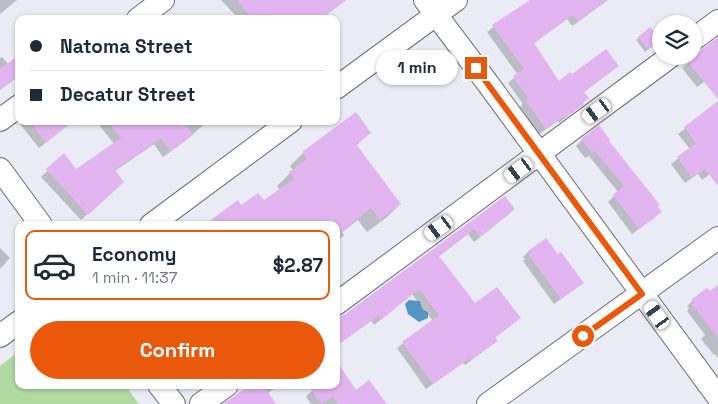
<!DOCTYPE html>
<html lang="en">
<head>
<meta charset="utf-8">
<style>
  :root { --surface:#fff; --page:#f6f6f7; --text:#1f2937; --muted:#747a83; --line:#e0e1e3; --accent:#ea580c }
  body { margin:0; font-family:"Space Grotesk",sans-serif; background:var(--page); color:var(--text); height:100vh; display:flex; flex-direction:column; font-size:19px; white-space:nowrap }
  * { box-sizing:border-box; margin:0 }
  p { font-size:16px; color:var(--muted) }
  .icon { flex:none; width:28px; height:28px; fill:none; stroke:currentColor; stroke-width:2; stroke-linecap:round; stroke-linejoin:round }
  .map { position:relative; flex:1; overflow:hidden }
  .panel { position:absolute; left:15px; top:221px; width:325px; height:168px; display:flex; flex-direction:column; background:var(--surface); border-radius:10px; box-shadow:0 1px 4px #0004 }
  .panel>* { flex:none }
  .guide { position:absolute; left:15px; top:15px; width:325px; height:110px; border-radius:10px; box-shadow:0 1px 4px #0004; display:grid; align-content:center; height:110px; padding:0 15px; background:var(--surface) }
  .buttons { position:absolute; left:652px; top:15px; display:grid; gap:10px }
  .buttons a { display:grid; place-items:center; width:50px; height:50px; border-radius:50%; background:var(--surface); box-shadow:0 1px 4px #0004; font-size:25px }
  .end { position:absolute; width:22px; height:22px; margin:-11px; border:6px solid #ea580c; background:#fff; box-shadow:0 0 0 2px #fff }
  .from { border-radius:50% }
  .bubble { position:absolute; height:35px; border-radius:18px; background:var(--surface); box-shadow:0 1px 4px #0004; font-size:16px; font-weight:700; line-height:35px; text-align:center }
  .car { position:absolute; width:15px; height:30px; margin:-15px -8px; border-radius:6px; box-shadow:0 0 4px 1px #0007; background:linear-gradient(#fff 24%,#345 0 40%,#fff 0 76%,#345 0 86%,#fff 0) }
  .guide b { display:flex; align-items:center; gap:18px; height:48px; font-size:19px }
  .guide b+b { border-top:1px solid var(--line) }
  .guide i { width:12px; height:12px; background:var(--text) }
  ul { padding:9px 0 0; list-style:none }
  li { display:flex; align-items:center; gap:15px; height:70px; margin:0 10px 8px; padding:0 5px; border:2px solid var(--line); border-radius:10px }
  li div { flex:1 }
  li b { display:block; font-size:19px }
  li em { font-style:normal; font-weight:700 }
  li.active { border-color:var(--accent) }
  li>.icon { width:45px; height:45px; stroke-width:1.5 }
  .primary-button { display:flex; gap:10px; margin-top:auto; padding:10px 15px }
  .primary-button a { flex:1; height:58px; border-radius:30px; background:var(--accent); color:#fff; font-size:20px; font-weight:700; line-height:58px; text-align:center }
  .map>svg:first-child { display:block }
  .green { fill:#b0daa1 }
  .water { fill:#5496c3 }
  .shadow { fill:#0003 }
  .building { fill:#e2b5f1 }
  .lines { fill:none; stroke-linecap:round; stroke-linejoin:round }
  .minor-casing { stroke:#6d6d75; stroke-width:24 }
  .minor { stroke:#fff; stroke-width:22 }
  .route { stroke:#ea580c; stroke-width:6 }
</style>
</head>
<body>
<div class="map">
<svg width="718" height="404" viewBox="0 0 718 404">
  <rect width="100%" height="100%" fill="#ebebf5"/>
  <path class="green" d="M19,351V385H125L139,404H0V366Z"/>
  <path class="water" d="M409,300L419,301L423,309L428,313V318L419,322L408,314L405,304Z"/>
  <g class="shadow">
    <path d="M0,0H17L0,14Z"/>
    <path d="M221,0H346L321,19H239Z"/>
    <path d="M532,0H608L572,26L567,19L533,44L558,82L571,76L617,66L583,93L582,104L576,110L559,123L558,121L539,134L520,107L523,104L508,83L518,75L487,32L511,13Z"/>
    <path d="M650,29L657,42L645,52L636,40Z"/>
    <path d="M718,39V71L697,87L682,68Z"/>
    <path d="M2,57L19,76L0,90V58Z"/>
    <path d="M718,103V168L702,180L698,174L685,183L671,164L690,149L678,134Z"/>
    <path d="M355,114L369,133L356,146L400,204L387,217L367,232L358,220L342,232L344,235L336,243V225H206L241,206L264,202L280,190L277,186L293,170L290,166L303,153Z"/>
    <path d="M24,121H73L39,148L20,124Z"/>
    <path d="M96,121H208L185,141L163,157L154,144L115,171L116,188L81,220L41,177L64,155L76,170L114,144Z"/>
    <path d="M582,140L607,141L654,218L632,234L608,202L618,192L589,156L585,158L576,146Z"/>
    <path d="M504,197L514,209L508,215L474,242L468,234L438,257L475,305L513,324L494,338L490,346L465,365L463,363L426,389L397,348L433,321L412,294L374,325L371,321L336,346V318L344,316Z"/>
    <path d="M0,248L10,258L0,269Z"/>
    <path d="M529,251L576,288L554,304L523,261L525,259L523,257Z"/>
    <path d="M718,290V358L715,354L714,355L701,339L705,335L687,311L689,308L687,306L693,300Z"/>
    <path d="M253,385H279L267,394L270,404H226Z"/>
    <path d="M319,385L356,392L378,404H311L306,396Z"/>
  </g>
  <g class="building">
    <path d="M237,0H346L320,19H252Z"/>
    <path d="M530,0H607L578,21L573,15L534,43L559,81L570,72L572,74L606,49L619,66L584,92L589,98L583,103L584,104L565,118L564,116L546,129L525,100L528,98L513,76L524,69L492,25Z"/>
    <path d="M650,27L661,40L648,50L638,37Z"/>
    <path d="M718,37V99L687,61Z"/>
    <path d="M19,55V76L0,89V69Z"/>
    <path d="M718,101V186L705,169L692,178L677,157L696,143L684,127Z"/>
    <path d="M356,112L371,133L356,144L401,204L380,220L371,208L336,236V225H204L238,200L241,205L258,193L264,200L294,179L289,172L307,159L302,152Z"/>
    <path d="M29,121H73L46,143Z"/>
    <path d="M107,121H185L184,122L193,135L170,151L161,138L115,170L124,182L88,215L46,169L64,153L76,169L121,138Z"/>
    <path d="M599,125L610,140L609,141L660,205L657,206L662,212L639,229L613,195L624,186L595,151L592,153L581,139Z"/>
    <path d="M505,196L515,209L480,237L474,229L439,256L475,303L497,287L521,318L495,337L498,341L471,360L470,358L433,384L402,342L439,315L419,289L381,320L378,316L336,346V317L344,315Z"/>
    <path d="M546,238L558,254L561,252L584,283L561,299L528,254L530,253L528,251Z"/>
    <path d="M718,285V338L692,304L694,302L692,299L707,288L710,291Z"/>
    <path d="M336,360L356,390L369,380L387,404H338L333,397L321,404L308,385H336Z"/>
    <path d="M250,385H263L276,404H223Z"/>
  </g>
  <g class="lines">
    <defs>
      <g id="minor">
        <path d="M425,0L486,81L718,397"/>
        <path d="M138,19L163,0"/>
        <path d="M694,39L718,21"/>
        <path d="M336,88L456,0"/>
        <path d="M0,120L19,106"/>
        <path d="M0,169L41,225"/>
        <path d="M151,225L291,121"/>
        <path d="M336,304L671,56"/>
        <path d="M0,336L19,322"/>
        <path d="M159,385L174,404"/>
        <path d="M201,404L227,385"/>
        <path d="M488,404L718,238"/>
      </g>
    </defs>
    <use href="#minor" class="minor-casing"/>
    <use href="#minor" class="minor"/>
  </g>
  <g class="lines">
    <path class="route" d="M476,68L642,294L583,336"/>
  </g>
</svg>
<div class="buttons">
<a><svg class="icon" aria-label="layers" viewBox="0 0 24 24"><path d="M12 4l9 5-9 5-9-5zM3 14l9 5 9-5"/></svg></a>
</div>
<i class="end from" style="left:583px;top:336px"></i>
<i class="end" style="left:476px;top:68px"></i>
<div class="bubble" style="left:376px;top:50px;width:82px">1 min</div>
<i class="car" style="left:597px;top:111px;rotate:234deg"></i>
<i class="car" style="left:519px;top:170px;rotate:234deg"></i>
<i class="car" style="left:439px;top:228px;rotate:234deg"></i>
<i class="car" style="left:657px;top:315px;rotate:324deg"></i>
<div class="guide">
<b><i class="from"></i>Natoma Street</b>
<b><i></i>Decatur Street</b>
</div>
<section class="panel">
<ul>
<li class="active"><svg class="icon" aria-label="car" viewBox="0 0 24 24"><path d="M5 17H2v-5l4-1 3-4h7l3 4 3 1v5h-3M9 17h6M6 11h13"/><circle cx="7" cy="17" r="2"/><circle cx="17" cy="17" r="2"/></svg><div><b>Economy</b><p>1 min · 11:37</p></div><em>$2.87</em></li>
</ul>
<div class="primary-button"><a>Confirm</a></div>
</section>
</div>
</body>
</html>
